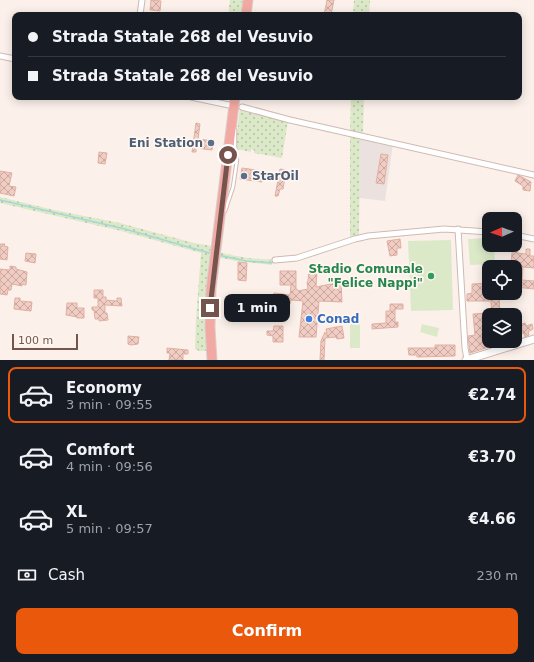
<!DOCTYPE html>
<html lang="en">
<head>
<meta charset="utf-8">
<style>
  :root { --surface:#171b24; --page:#242831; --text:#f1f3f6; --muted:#9ea1a6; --line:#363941; --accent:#ea580c }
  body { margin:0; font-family:"DejaVu Sans",sans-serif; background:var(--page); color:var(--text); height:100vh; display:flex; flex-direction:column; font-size:15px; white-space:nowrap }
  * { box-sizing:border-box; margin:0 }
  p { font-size:13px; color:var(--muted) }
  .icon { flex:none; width:22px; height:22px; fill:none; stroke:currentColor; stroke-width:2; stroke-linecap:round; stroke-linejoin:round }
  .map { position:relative; height:360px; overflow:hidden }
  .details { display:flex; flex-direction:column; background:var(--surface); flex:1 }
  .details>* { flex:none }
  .hud { position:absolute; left:12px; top:12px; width:510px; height:88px; border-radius:8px; box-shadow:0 2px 10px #0003; display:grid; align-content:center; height:88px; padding:0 16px; background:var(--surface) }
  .needle { width:26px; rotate:268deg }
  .tools { position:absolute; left:482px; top:212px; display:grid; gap:8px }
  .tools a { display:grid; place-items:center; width:40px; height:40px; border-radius:8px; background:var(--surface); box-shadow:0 2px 10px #0003; font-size:20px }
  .scale { position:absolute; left:12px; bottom:10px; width:66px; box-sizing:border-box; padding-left:4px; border:2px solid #76544e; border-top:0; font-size:11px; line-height:14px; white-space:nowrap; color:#76544e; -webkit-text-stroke:3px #fef6f0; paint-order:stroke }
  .end { position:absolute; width:18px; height:18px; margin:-9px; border:5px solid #76544e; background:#fff; box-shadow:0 0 0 2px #fff }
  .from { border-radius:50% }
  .bubble { position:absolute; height:28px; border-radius:8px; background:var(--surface); box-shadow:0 2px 10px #0003; font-size:13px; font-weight:700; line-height:28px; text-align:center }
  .hud b { display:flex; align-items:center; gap:14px; height:38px; font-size:15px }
  .hud b+b { border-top:1px solid var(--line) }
  .hud i { width:10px; height:10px; background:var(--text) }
  ul { padding:7px 0 0; list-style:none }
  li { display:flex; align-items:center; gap:12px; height:56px; margin:0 8px 6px; padding:0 8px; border:2px solid transparent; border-radius:8px }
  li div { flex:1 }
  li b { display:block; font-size:15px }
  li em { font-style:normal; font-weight:700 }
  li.on { border-color:var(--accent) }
  li>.icon { width:36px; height:36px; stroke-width:1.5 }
  .pay { display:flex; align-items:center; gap:10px; height:44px; padding:0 16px; font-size:15px }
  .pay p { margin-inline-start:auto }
  .action { display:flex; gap:8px; margin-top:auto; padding:8px 16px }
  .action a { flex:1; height:46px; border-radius:8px; background:var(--accent); color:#fff; font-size:16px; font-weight:700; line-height:46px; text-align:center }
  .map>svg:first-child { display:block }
  .industrial { fill:#ebe2df }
  .grass { fill:url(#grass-dots) }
  .garden { fill:#dce9c8 }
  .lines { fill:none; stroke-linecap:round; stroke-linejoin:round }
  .stream { stroke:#a5d7d5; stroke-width:1.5 }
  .building { fill:url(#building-cross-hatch); stroke:#e2afa3 }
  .lane-casing { stroke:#d0bab2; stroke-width:4.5 }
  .street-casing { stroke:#d0bab2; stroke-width:7 }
  .secondary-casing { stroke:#d3b9b0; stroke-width:9 }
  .highway-casing { stroke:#d9cfcd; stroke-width:11 }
  .lane { stroke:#fff; stroke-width:2.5 }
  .street { stroke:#fff; stroke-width:5 }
  .secondary { stroke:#fff; stroke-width:7 }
  .highway { stroke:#f3a9a3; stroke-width:9 }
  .route { stroke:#76544e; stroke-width:5 }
  .service-dot { fill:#5c6f8a; stroke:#fef6f0; stroke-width:1.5 }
  .leisure-dot { fill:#2e9e5b; stroke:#fef6f0; stroke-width:1.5 }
  .shop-dot { fill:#3f7fe0; stroke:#fef6f0; stroke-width:1.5 }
  .labels { text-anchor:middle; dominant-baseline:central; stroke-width:3.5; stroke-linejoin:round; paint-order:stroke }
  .service-label { font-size:12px; font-weight:bold; fill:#4e5e75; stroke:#fef6f0; text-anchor:end }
  .leisure-label { font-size:12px; font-weight:bold; fill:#27864d; stroke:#fef6f0; text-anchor:end }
  .shop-label { font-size:12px; font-weight:bold; fill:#366cbe; stroke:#fef6f0; text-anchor:start }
</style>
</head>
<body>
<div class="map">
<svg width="534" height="360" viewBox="0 0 534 360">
  <defs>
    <pattern id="grass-dots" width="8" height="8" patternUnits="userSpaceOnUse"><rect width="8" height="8" fill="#dce9c8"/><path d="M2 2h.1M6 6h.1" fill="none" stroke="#b7bfa5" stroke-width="1.8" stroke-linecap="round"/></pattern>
    <pattern id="building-cross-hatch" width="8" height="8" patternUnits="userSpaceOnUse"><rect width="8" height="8" fill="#f0ccc2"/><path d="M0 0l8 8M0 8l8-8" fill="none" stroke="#c7a8a0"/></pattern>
  </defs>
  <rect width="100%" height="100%" fill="#fcf1ea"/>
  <path class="industrial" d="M360,137L393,144L385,201L359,198Z"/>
  <g class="grass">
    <path d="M230,0H244L242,15H228Z"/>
    <path d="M354,0H370L369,15H353Z"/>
    <path d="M351,97H364L363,134L350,131Z"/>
    <path d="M240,108L288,121L282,158L254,153V150L251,149V152L236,149V140Z"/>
    <path d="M350,134L360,137L359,235L350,238Z"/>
    <path d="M0,197L54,210L120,223L194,243L212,246V251C232,255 251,260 272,259V265L236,261L211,256L205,311L206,351H199L195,349L196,319L201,253L121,231L0,203Z"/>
  </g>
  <g class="garden">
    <path d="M489,238V245H494L495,264L470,265L468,239Z"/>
    <path d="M451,240L453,310L411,311L408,241Z"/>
    <rect x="350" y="322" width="10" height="26"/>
    <path d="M422,324L439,328L437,337L420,332Z"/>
  </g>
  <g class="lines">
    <g class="stream">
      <path d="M0,200L125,229L213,254"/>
      <path d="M218,255L246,261L272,263"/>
    </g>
  </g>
  <g class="building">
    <path d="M151,0L161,1L160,11L150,10Z"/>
    <path d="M327,0H334L331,15H324Z"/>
    <path d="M196,123L200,124L198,139L213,141L212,150L196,148V152H192Z"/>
    <path d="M99,152L107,153L105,164L98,163Z"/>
    <path d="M381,154L388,155L384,184L376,183Z"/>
    <path d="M242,168L263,171L262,182L240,179Z"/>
    <path d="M280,169L286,170L283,189H280L278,196H275Z"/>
    <path d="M0,171L12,173L9,186L16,187L14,196L0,193Z"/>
    <path d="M518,175L531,182L530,191L523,190V186L515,181Z"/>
    <path d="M400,239L401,248H397V255L390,256L387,241Z"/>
    <path d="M0,244H5L4,246L8,247L7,260L0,259Z"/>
    <path d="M513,245H518L517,253L526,254V249H530V256H534V268L523,267L522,280L534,281V289L515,287V268L514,267V262H511Z"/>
    <path d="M26,253L36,254L35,263L25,261Z"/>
    <path d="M238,262L247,263L246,281L238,280Z"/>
    <path d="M10,266L16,267V269L27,272L26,285L22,284V286L12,284L11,290H8L7,295L0,294V269L10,270Z"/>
    <path d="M309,270L317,271L316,287L341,282L342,302L319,301L316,337H299L303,301L291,300L290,304L284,303V300L273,298L274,293L290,295L291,285H280V271H296V289L298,290V291L308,289L307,282L308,281Z"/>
    <path d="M489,283V293H499L500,315H492L491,301H467V294L472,293V284Z"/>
    <path d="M94,290H103V297H106V300L117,301V298H121L122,306L105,305V313H107L108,320L99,321V319H95L94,310H92V307H98V298H94Z"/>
    <path d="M15,298H20V301L32,302L31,311L14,309Z"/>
    <path d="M67,303H77V308H84V318H77V317L66,315Z"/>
    <path d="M390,304H403V309H395V322H398V327L372,329V324L386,323V311H390Z"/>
    <path d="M489,313V332H486L489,341L504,342L470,353L468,336L475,335L473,314Z"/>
    <path d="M525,323L526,326L532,324L533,329L528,332L529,335L525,337L524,333L518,334L516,329L519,328L518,325Z"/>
    <path d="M274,326H283V342H273V336L267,335V331H273Z"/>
    <path d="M342,326L344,338L337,339L336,337L325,338L324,360H320L321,341L325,332V334H327L326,329Z"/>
    <path d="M128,336L139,337L138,344L131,345L128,344Z"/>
    <path d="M435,345H455V356L417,357V355H409L408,348H435Z"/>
    <path d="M167,348L188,350V354H183V360H169L170,353H167Z"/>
  </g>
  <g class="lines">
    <defs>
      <path id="lane" d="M225,211L233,187L237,160L235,147V130"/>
      <g id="street">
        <path d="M140,15L142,0"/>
        <path d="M0,56L15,59"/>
        <path d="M191,97L229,105"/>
        <path d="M242,107L290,120L534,175"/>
        <path d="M458,229L465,348L467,359"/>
        <path d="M515,235L534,239"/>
        <path d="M275,260L297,258L355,239L368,236L444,229L489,232"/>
      </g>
      <path id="secondary" d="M466,360L534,339"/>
      <g id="highway">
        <path d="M246,15L248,0"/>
        <path d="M212,360L210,327L211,289L235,97"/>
      </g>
    </defs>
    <use href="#lane" class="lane-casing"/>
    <use href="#street" class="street-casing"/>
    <use href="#secondary" class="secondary-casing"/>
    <use href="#highway" class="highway-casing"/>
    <use href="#lane" class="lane"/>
    <use href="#street" class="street"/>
    <use href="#secondary" class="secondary"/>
    <use href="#highway" class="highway"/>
  </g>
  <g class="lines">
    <path class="route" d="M210,308L228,155"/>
  </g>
  <g class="service-dot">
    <circle cx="211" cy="143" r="4"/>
    <circle cx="244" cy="176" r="4"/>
  </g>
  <circle class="leisure-dot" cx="431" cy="276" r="4"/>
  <circle class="shop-dot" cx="309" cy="319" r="4"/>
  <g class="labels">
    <g class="service-label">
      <text x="203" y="143">Eni Station</text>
      <text x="252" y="176" text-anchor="start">StarOil</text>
    </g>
    <g class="leisure-label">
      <text x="423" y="269">Stadio Comunale<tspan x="423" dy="14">"Felice Nappi"</tspan></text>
    </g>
    <g class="shop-label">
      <text x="317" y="319">Conad</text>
    </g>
  </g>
</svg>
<div class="tools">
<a><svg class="needle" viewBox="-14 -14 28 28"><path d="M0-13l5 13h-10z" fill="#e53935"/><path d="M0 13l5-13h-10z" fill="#9ea1a6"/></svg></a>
<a><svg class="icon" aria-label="locate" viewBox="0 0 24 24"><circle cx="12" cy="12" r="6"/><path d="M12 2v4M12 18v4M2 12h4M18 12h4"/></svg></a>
<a><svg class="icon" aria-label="layers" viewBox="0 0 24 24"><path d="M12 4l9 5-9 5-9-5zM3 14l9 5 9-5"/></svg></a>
</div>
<div class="scale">100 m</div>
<i class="end from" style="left:228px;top:155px"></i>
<i class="end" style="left:210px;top:308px"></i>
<div class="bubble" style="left:224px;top:294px;width:66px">1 min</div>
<div class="hud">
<b><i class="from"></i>Strada Statale 268 del Vesuvio</b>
<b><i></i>Strada Statale 268 del Vesuvio</b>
</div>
</div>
<section class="details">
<ul>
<li class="on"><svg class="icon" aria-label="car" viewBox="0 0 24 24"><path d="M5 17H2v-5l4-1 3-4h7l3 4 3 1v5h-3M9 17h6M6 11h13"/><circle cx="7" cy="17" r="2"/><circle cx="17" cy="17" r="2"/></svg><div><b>Economy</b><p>3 min · 09:55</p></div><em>€2.74</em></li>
<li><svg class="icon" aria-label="car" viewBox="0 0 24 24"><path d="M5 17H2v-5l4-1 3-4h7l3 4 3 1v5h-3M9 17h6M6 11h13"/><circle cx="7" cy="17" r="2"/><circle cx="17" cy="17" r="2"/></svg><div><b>Comfort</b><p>4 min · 09:56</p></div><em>€3.70</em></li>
<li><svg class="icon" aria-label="car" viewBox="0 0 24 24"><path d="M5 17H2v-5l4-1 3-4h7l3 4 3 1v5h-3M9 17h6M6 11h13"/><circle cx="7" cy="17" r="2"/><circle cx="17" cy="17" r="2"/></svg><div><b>XL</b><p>5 min · 09:57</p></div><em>€4.66</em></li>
</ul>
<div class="pay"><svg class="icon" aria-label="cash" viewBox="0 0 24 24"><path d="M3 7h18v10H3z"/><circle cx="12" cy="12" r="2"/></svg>Cash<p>230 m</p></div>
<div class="action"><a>Confirm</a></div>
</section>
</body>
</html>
